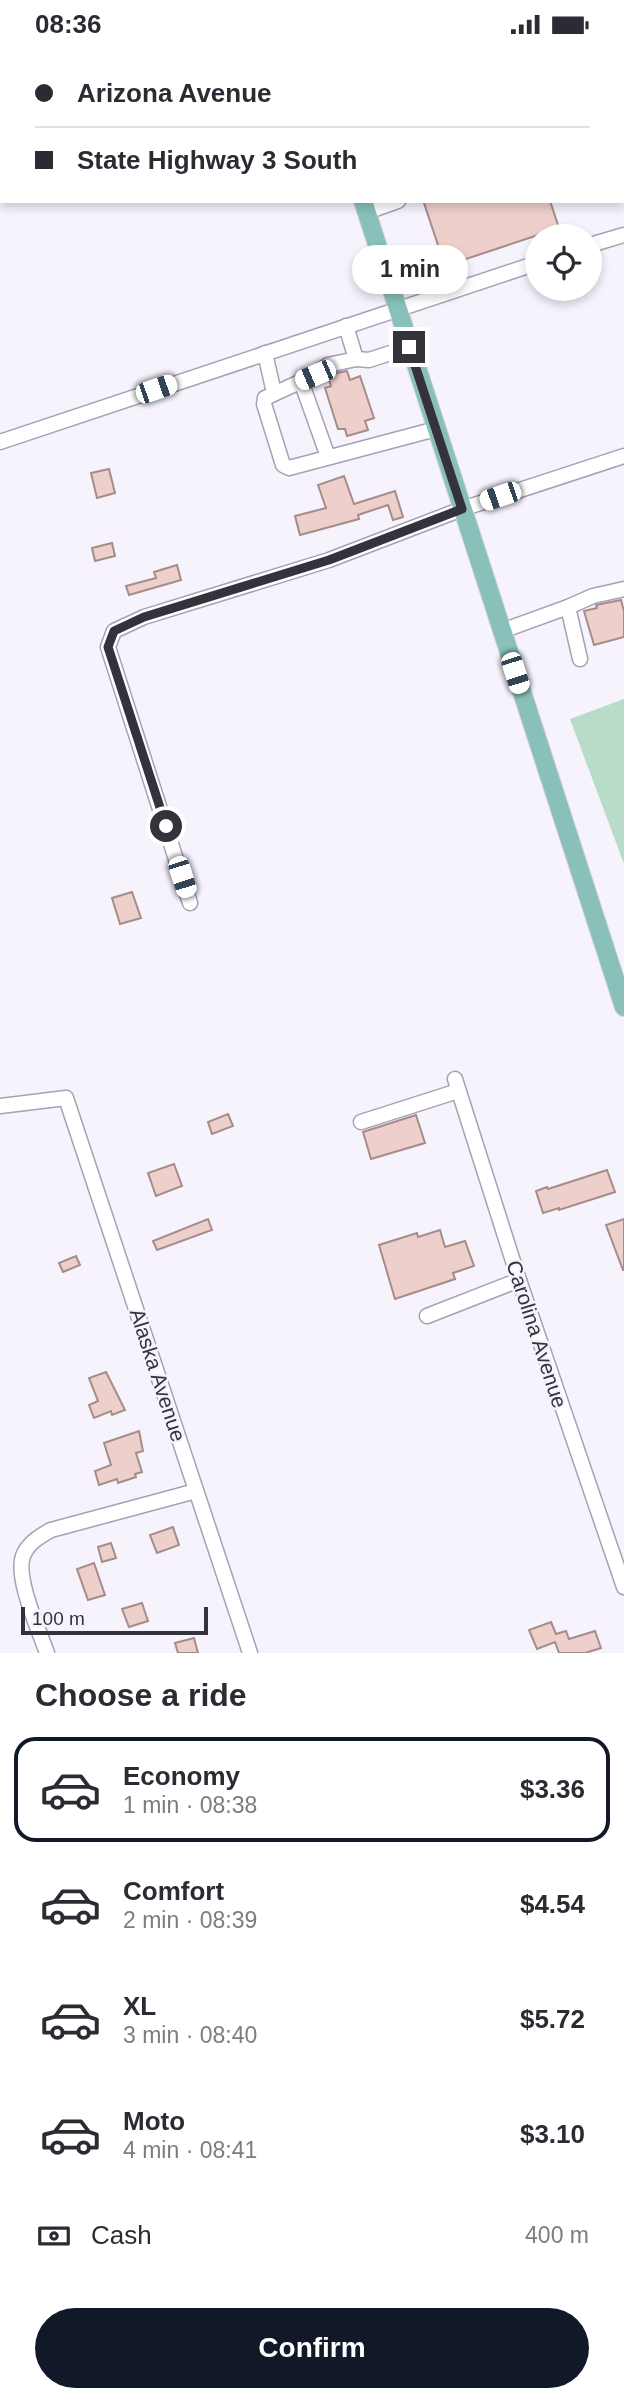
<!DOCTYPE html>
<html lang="en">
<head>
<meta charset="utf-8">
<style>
  :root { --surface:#fff; --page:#f7f7f7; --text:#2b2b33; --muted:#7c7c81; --line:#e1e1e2; --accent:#111827 }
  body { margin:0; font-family:Arial,sans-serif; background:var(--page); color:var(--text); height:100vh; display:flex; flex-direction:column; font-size:26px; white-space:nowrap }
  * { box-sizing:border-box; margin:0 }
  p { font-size:23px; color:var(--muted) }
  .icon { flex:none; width:38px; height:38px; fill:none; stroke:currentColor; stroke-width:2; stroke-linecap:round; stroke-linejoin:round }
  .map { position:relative; height:1604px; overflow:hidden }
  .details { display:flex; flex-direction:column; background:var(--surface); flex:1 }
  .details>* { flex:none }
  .banner { position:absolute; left:0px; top:0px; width:625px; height:154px; box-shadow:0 4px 10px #0003; display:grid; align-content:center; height:154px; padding:0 35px; background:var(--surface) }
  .controls { position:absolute; left:525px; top:175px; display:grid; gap:14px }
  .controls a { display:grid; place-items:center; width:77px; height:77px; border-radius:50%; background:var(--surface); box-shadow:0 4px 10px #0003; font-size:35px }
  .scale { position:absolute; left:21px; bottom:18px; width:187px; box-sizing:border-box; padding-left:7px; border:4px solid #35323b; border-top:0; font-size:19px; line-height:24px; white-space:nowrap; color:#35323b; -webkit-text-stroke:5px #f6f3fd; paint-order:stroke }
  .end { position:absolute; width:32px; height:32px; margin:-16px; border:9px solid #35323b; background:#fff; box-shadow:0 0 0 4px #fff }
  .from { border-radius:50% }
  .bubble { position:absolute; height:49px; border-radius:24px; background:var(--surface); box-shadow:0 4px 10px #0003; font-size:23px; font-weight:700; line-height:49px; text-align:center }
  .car { position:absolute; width:21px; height:42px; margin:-21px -10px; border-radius:9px; box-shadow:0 0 5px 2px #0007; background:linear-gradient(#fff 24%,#345 0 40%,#fff 0 76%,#345 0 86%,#fff 0) }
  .banner b { display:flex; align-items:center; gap:24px; height:66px; font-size:26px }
  .banner b+b { border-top:2px solid var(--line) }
  .banner i { width:18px; height:18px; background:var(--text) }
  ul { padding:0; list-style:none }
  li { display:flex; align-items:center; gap:21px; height:105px; margin:0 14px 10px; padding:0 21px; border:4px solid transparent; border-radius:21px }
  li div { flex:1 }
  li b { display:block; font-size:26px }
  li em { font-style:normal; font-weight:700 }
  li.selected { border-color:var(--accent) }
  li>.icon { width:63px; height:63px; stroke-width:1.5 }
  h2 { padding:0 35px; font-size:32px; line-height:84px }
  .pay { display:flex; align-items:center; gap:18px; height:77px; padding:0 35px; font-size:26px }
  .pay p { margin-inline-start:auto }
  .action { display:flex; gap:14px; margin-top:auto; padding:14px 35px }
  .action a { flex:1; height:80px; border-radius:42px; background:var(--accent); color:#fff; font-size:28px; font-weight:700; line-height:80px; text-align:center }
  .status { display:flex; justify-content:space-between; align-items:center; height:49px; padding:0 35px; background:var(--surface); direction:ltr }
  .status svg { height:19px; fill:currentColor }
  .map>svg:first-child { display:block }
  .green { fill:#b8dcc7 }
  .building { fill:#edd0cc; stroke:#a68c88; stroke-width:2 }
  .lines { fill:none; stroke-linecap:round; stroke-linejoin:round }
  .minor-casing { stroke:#a7a0b6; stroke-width:17 }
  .major-casing { stroke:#d3d2d4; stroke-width:20 }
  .minor { stroke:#fff; stroke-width:14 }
  .major { stroke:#89c1ba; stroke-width:18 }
  .route { stroke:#35323b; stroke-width:9 }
  .labels { text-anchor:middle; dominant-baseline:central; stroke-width:5; stroke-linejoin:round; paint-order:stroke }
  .street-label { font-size:21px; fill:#35323b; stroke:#f6f3fd }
</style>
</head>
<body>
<div class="status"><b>08:36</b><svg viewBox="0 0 49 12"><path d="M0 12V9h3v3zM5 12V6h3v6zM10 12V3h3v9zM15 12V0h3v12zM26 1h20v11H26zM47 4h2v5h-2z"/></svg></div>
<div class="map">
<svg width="624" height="1604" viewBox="0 0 624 1604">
  <rect width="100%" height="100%" fill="#f6f3fd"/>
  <path class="green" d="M624,650V815L570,670Z"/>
  <g class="building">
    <path d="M429,152H550L559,179L445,217L424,154Z"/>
    <path d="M347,322L350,331L360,327L374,369L365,372L368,381L347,387L345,380H338L325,339L331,337L328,328L332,325Z"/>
    <path d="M109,420L115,444L97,449L91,424Z"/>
    <path d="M344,427L354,455L395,442L403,468L393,471L388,456L358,466L359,470L300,486L295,467L326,459L318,436Z"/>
    <path d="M112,494L115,507L95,512L92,499Z"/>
    <path d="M177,516L181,531L129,546L126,537L156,529L154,523Z"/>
    <path d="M621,551L624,562V588L594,596L584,562L597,559L596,556Z"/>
    <path d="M132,843L141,869L120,875L112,849Z"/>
    <path d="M228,1065L233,1077L212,1085L208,1073Z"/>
    <path d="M416,1066L425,1094L371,1110L363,1083Z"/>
    <path d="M174,1115L182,1137L156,1147L148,1124Z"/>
    <path d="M607,1121L615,1143L559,1161V1159L543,1164L536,1142L547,1138L548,1140Z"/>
    <path d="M208,1170L212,1181L157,1201L153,1192Z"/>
    <path d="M624,1170V1221H623L606,1176Z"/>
    <path d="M440,1181L445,1198L465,1192L474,1217L453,1224L455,1230L395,1250L379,1196L417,1184L418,1188Z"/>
    <path d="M76,1207L80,1216L63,1223L59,1214Z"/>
    <path d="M106,1323L125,1361L112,1366L111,1362L94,1369L89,1356L98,1352L89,1329Z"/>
    <path d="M139,1382L143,1402L136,1404L142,1423L135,1425L136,1428L118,1434L117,1430L99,1436L95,1422L111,1416L104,1394Z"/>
    <path d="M173,1478L179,1496L157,1504L150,1486Z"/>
    <path d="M111,1494L116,1509L102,1513L98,1498Z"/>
    <path d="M94,1514L105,1546L88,1551L77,1520Z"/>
    <path d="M142,1554L148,1572L129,1578L122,1560Z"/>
    <path d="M551,1573L556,1585L566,1582L569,1590L595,1582L601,1599L585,1604H559L555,1593L537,1600L529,1581Z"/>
    <path d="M194,1589L198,1604H178L175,1594Z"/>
  </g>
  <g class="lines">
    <defs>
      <g id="minor">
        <path d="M623,42L624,41"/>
        <path d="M367,163L398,152"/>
        <path d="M590,196L624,186"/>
        <path d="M346,277L356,310"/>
        <path d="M409,298L369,311L356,310L328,316L315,326L265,349L264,355L283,416L289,419L436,380"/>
        <path d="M265,304L274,344"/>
        <path d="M301,332L328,408"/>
        <path d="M0,393L537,214"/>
        <path d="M568,558L593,547L624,540"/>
        <path d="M502,582L568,558L580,610"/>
        <path d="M190,854L108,598L114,582L144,568L329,511L462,460L624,407"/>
        <path d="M455,1030L519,1231L624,1538"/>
        <path d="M0,1057L66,1049L250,1604"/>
        <path d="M361,1073L458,1042"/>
        <path d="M427,1267L519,1231"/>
        <path d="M47,1604C39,1581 15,1529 23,1507C28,1494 40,1487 51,1481L196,1442"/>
      </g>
      <g id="major">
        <path d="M315,0L316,2"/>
        <path d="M363,152L624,958"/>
      </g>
    </defs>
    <use href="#minor" class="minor-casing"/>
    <use href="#major" class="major-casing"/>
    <use href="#minor" class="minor"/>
    <use href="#major" class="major"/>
  </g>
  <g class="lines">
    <path class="route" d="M166,777L108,598L114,582L144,568L329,511L462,460L409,298"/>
  </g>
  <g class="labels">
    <g class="street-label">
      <text transform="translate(537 1285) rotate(72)">Carolina Avenue</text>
      <text transform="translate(158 1326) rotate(72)">Alaska Avenue</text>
    </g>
  </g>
</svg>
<div class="controls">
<a><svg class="icon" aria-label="locate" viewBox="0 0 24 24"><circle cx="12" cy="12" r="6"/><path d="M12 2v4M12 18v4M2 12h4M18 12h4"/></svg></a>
</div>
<div class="scale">100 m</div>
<i class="end from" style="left:166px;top:777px"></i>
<i class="end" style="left:409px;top:298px"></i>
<div class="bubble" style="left:352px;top:196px;width:116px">1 min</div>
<i class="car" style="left:315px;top:326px;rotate:247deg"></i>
<i class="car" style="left:156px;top:340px;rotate:71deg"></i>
<i class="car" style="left:500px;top:447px;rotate:251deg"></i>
<i class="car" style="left:515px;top:624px;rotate:162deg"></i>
<i class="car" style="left:182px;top:828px;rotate:162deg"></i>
<div class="banner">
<b><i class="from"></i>Arizona Avenue</b>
<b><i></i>State Highway 3 South</b>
</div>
</div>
<section class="details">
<h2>Choose a ride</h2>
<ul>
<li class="selected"><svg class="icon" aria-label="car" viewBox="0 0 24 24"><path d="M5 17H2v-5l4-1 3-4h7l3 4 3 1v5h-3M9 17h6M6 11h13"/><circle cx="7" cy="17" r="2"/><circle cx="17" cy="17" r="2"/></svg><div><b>Economy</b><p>1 min · 08:38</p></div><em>$3.36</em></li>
<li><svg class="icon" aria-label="car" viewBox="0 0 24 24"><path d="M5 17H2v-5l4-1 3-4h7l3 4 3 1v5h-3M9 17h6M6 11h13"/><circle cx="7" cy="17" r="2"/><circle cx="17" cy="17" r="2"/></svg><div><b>Comfort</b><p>2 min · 08:39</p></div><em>$4.54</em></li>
<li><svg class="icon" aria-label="car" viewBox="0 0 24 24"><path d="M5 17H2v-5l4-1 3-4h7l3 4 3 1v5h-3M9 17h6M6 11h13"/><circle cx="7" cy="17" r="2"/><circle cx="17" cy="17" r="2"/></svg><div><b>XL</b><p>3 min · 08:40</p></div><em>$5.72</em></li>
<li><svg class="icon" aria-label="car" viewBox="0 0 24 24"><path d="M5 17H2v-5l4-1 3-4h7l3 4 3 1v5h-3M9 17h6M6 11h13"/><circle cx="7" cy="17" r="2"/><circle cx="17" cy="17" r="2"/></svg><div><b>Moto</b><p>4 min · 08:41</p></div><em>$3.10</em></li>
</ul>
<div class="pay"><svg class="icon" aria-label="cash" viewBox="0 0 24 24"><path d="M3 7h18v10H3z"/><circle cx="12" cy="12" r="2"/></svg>Cash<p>400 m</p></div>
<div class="action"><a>Confirm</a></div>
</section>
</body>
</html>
